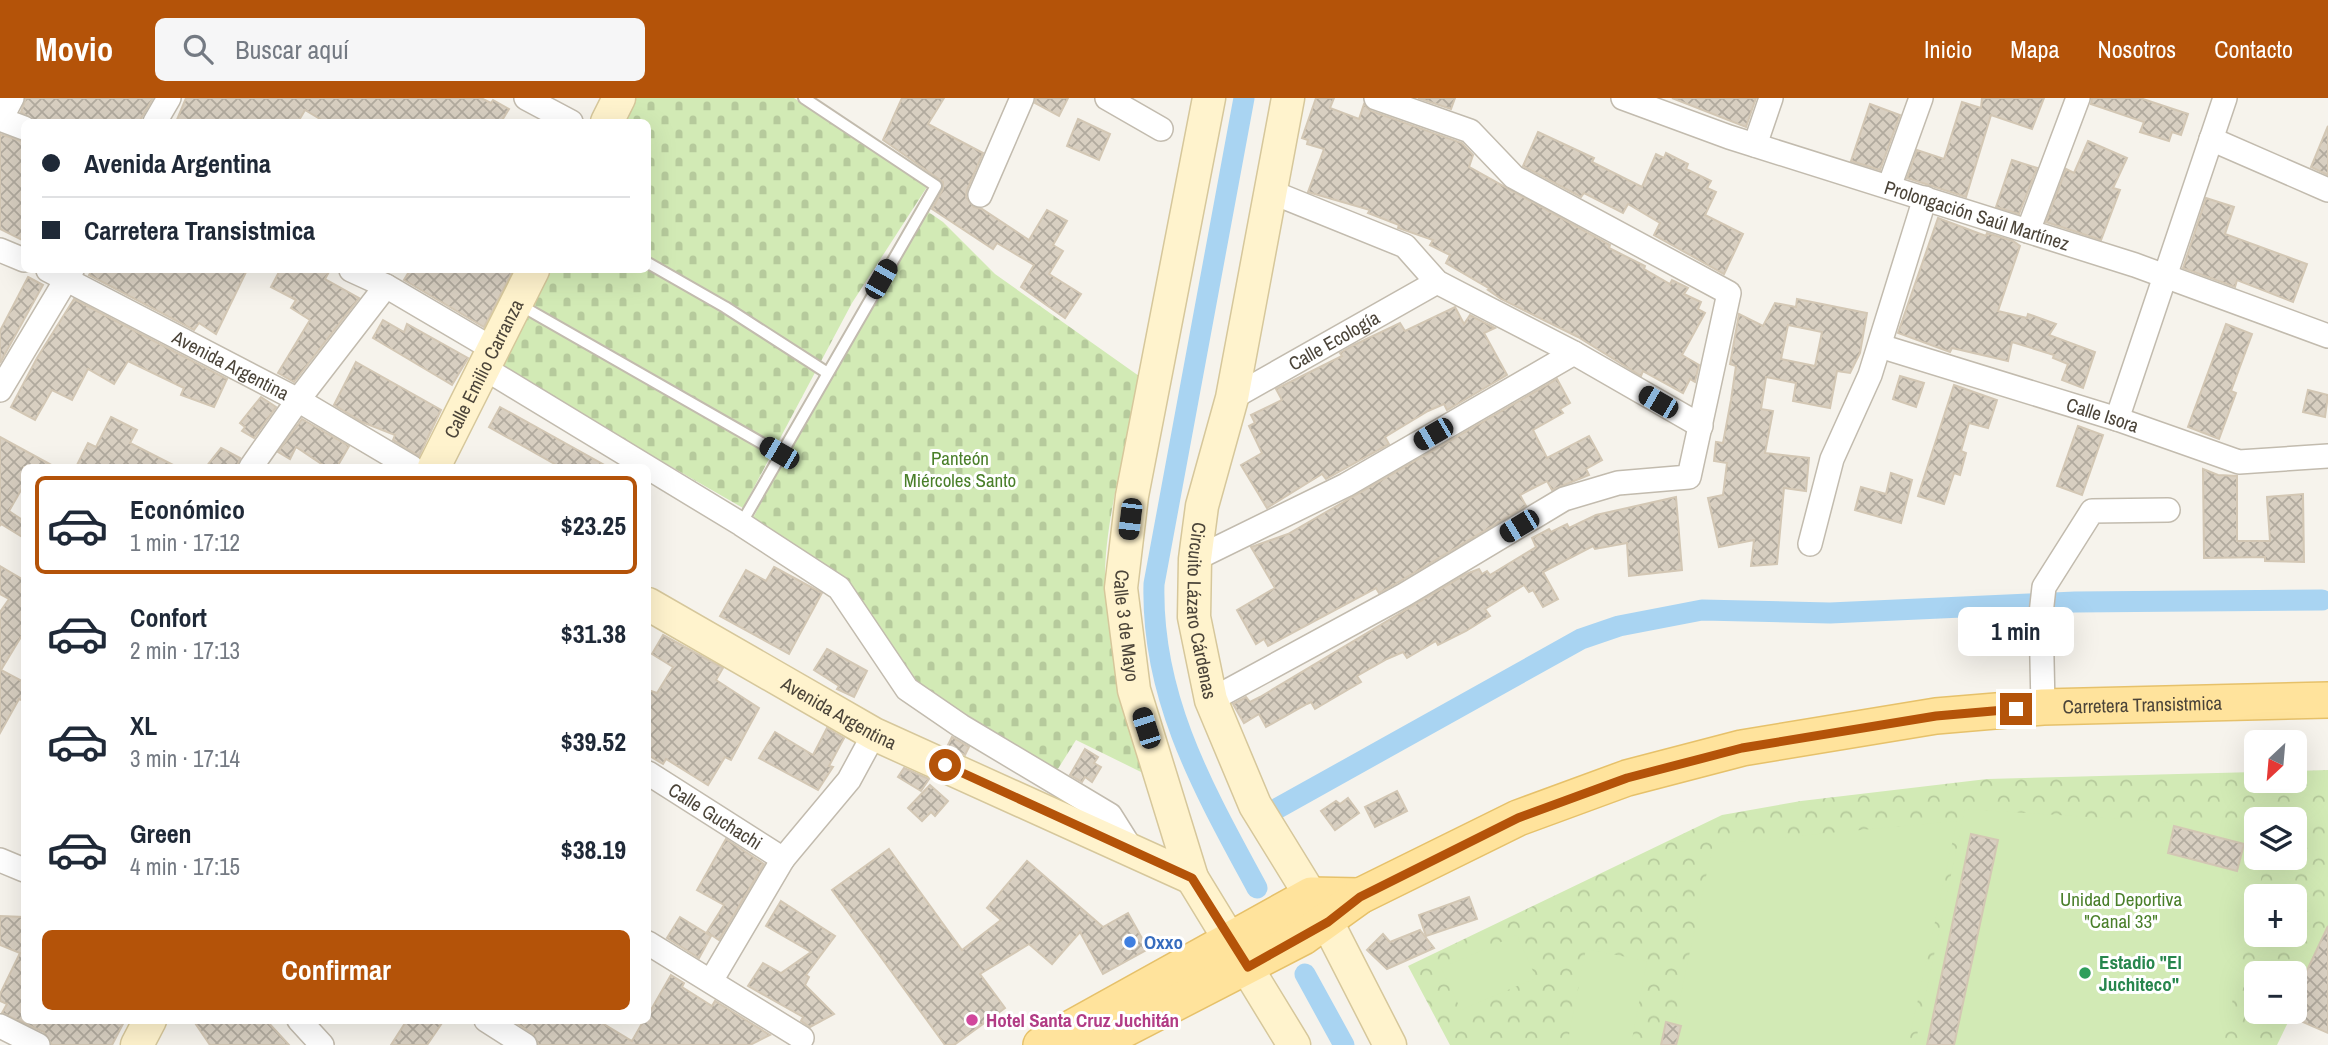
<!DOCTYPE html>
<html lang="es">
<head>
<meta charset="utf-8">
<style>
  :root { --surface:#fff; --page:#f6f6f7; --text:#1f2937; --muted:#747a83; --line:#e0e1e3; --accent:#b45309 }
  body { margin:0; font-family:"Archivo Narrow",sans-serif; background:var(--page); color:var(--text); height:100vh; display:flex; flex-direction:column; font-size:26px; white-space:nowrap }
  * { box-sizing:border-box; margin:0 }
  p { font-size:23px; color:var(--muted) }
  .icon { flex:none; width:38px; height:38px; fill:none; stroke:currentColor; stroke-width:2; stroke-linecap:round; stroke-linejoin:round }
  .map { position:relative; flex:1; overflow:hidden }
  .panel { position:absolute; left:21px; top:366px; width:630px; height:560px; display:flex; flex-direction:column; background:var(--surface); border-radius:10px; box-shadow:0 7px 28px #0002 }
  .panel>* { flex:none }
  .guide { position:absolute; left:21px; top:21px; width:630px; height:154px; border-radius:10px; box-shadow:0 7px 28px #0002; display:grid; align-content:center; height:154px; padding:0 21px; background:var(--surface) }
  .needle { width:46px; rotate:206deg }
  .controls { position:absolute; left:2244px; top:632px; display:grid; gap:14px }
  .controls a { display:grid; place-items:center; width:63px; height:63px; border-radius:10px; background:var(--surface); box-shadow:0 7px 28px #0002; font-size:35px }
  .end { position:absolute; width:32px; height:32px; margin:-16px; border:9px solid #b45309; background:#fff; box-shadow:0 0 0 4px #fff }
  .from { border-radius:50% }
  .bubble { position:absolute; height:49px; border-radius:10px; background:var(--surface); box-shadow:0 7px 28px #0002; font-size:23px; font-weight:700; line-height:49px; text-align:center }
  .car { position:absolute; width:21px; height:42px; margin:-21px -10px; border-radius:9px; box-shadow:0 0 5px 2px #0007; background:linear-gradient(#222 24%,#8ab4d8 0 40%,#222 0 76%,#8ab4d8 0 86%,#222 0) }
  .guide b { display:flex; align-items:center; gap:24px; height:66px; font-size:26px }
  .guide b+b { border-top:2px solid var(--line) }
  .guide i { width:18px; height:18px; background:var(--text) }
  ul { padding:12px 0 0; list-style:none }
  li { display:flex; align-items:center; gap:21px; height:98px; margin:0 14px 10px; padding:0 7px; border:4px solid transparent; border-radius:10px }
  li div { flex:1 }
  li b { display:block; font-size:26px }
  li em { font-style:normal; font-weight:700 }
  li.on { border-color:var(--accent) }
  li>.icon { width:63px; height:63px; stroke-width:1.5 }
  .primary-button { display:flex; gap:14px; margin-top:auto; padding:14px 21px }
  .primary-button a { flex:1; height:80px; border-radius:10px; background:var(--accent); color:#fff; font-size:28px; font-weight:700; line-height:80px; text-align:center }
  header { display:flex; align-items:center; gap:42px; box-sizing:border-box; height:98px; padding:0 35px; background:var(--accent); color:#fff }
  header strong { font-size:33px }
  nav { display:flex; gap:38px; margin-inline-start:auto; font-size:24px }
  .search { width:490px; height:63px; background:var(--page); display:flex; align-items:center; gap:18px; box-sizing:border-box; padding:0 24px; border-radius:10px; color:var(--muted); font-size:26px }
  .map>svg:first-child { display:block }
  .cemetery { fill:url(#cemetery-stones) }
  .park { fill:url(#park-crowns); fill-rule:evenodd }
  .garden { fill:#d2eab5 }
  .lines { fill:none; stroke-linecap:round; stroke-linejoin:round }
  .canal { stroke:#a9d4f2; stroke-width:21 }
  .building { fill:url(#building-cross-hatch); stroke:#d3c7b4; stroke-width:2; fill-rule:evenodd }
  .lane-casing { stroke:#c2bbae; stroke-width:14 }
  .street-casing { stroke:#c2bbae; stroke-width:26 }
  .secondary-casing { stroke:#d6c79b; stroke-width:35 }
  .primary-casing { stroke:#e6c16a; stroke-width:38 }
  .lane { stroke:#fff; stroke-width:10 }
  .street { stroke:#fff; stroke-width:23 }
  .secondary { stroke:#fff3cd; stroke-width:32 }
  .primary { stroke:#ffe39c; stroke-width:35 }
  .route { stroke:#b45309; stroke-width:9 }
  .shop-dot { fill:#3f7fe0; stroke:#fff; stroke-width:2.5 }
  .leisure-dot { fill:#2e9e5b; stroke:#fff; stroke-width:2.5 }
  .hotel-dot { fill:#d1479c; stroke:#fff; stroke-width:2.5 }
  .labels { text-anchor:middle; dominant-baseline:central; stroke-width:6; stroke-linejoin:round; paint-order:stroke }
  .street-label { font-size:19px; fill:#4b4439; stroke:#fff }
  .park-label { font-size:19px; fill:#4a7f2a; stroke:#fff }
  .shop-label { font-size:19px; font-weight:bold; fill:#366cbe; stroke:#fff; text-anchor:start }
  .leisure-label { font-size:19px; font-weight:bold; fill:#27864d; stroke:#fff; text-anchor:start }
  .hotel-label { font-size:19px; font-weight:bold; fill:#b23c85; stroke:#fff; text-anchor:start }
</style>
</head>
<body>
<header>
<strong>Movio</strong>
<div class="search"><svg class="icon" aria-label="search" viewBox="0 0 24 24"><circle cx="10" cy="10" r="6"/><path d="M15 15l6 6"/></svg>Buscar aquí</div>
<nav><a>Inicio</a><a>Mapa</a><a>Nosotros</a><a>Contacto</a></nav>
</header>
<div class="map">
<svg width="2328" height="947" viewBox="0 0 2328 947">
  <defs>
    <pattern id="cemetery-stones" width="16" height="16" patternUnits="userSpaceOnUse" patternTransform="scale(1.75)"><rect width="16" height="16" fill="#d2eab5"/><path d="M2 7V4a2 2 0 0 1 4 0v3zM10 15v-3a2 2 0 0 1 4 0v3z" fill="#b6ca9c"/></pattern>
    <pattern id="park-crowns" width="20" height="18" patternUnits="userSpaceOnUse" patternTransform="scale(1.75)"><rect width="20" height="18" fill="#d2eab5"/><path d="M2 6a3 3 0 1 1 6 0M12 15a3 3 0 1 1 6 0" fill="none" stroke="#b6ca9c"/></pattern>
    <pattern id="building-cross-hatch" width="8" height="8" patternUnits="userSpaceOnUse" patternTransform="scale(1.75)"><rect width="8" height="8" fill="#d8cfc1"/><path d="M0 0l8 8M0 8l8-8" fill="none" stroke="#b1aa9e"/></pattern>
  </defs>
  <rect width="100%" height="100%" fill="#f6f3ec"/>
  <g class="cemetery">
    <path d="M633,0H794L927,89L852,205L743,410L496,268L546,172H648V24H621Z"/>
    <path d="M927,113L943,124L995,176L1139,278C1129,341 1104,421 1105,483C1106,544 1131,607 1147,665L1141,674L1076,642L1056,674L919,586L852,492L753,420L808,314Z"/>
  </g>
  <path class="park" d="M2328,672V837L2294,910V875H2256V914H2293L2277,947H1450L1408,868L1722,717L1801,703L1987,681L2256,674V682H2294V673ZM2256,721H2294V760H2256ZM2256,798H2294V836H2256Z"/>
  <g class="garden">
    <path d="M1965,711L2256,730V760H2266L2222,947H1915Z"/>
    <path d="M1957,723L1908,947H1670L1713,746Z"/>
    <path d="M1517,837L1536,880L1461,912L1441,870Z"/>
    <path d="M1586,851L1647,863L1631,947H1567Z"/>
  </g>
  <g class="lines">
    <g class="canal">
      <path d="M1244,0L1154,486C1151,600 1204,692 1257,790"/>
      <path d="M1278,710L1581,541L1619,528L1702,512L1830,515L2075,504L2322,502"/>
      <path d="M1305,876L1344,947"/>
    </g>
  </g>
  <g class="building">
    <path d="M26,0H153L139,24H36L21,14Z"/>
    <path d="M186,0H481L491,5L493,2L509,11L501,24H325L305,12L298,24H176Z"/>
    <path d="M902,0H944L928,26L983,55L967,92L966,99L974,109L982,111L1029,142L1047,112L1067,123L1053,147L1063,153L1049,176L1081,196L1065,220L1021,189L1034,167L997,145L993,151L932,111L943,91V84L883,42Z"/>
    <path d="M1036,0H1068L1059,18L1035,5Z"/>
    <path d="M1316,0H1334L1330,10L1359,21L1364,6L1371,13L1462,45L1473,57L1469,69L1610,147L1609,150L1645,168L1644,171L1670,186L1672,182L1688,190L1684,196L1701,204L1698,211L1705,215L1682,257L1699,267L1695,284L1690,281L1683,295L1643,273L1641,278L1578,239L1501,201L1488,192L1490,191L1446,165L1450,157L1430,147L1433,142L1398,130L1399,127L1368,115L1370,112L1308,94L1324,51L1307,46L1308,42L1302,40Z"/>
    <path d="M1418,0H1455L1451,11Z"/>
    <path d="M1672,0H1756L1746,29Z"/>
    <path d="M1982,0H2044L2032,31L1991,17L1966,99L1907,80L1917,52L1944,61L1962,4L1981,10Z"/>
    <path d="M2092,0H2140L2188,16L2181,37L2172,34L2169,43L2140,34L2144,24L2091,6Z"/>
    <path d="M1870,6L1900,17L1880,72L1851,63Z"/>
    <path d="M1078,21L1110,36L1099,62L1067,48Z"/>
    <path d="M2328,28V77L2311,69Z"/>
    <path d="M1538,34L1594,60L1592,64L1642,89L1656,56L1664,60L1666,55L1688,66L1686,71L1711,83L1707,90L1716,94L1705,117L1743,136L1724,176L1654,137L1660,125L1628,106L1623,115L1584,95L1581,99L1523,68Z"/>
    <path d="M0,36L24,44V143L0,131Z"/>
    <path d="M2088,43L2127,60L2113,90L2120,92L2101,142L2046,124L2066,71L2074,75Z"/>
    <path d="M2012,62L2037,70L2019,116L1996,109Z"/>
    <path d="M2206,100L2234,109L2225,136L2307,166L2293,204L2237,182L2235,189L2183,170Z"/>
    <path d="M1938,120L1986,138L1987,135L2013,143L2020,148L1998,213L2027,220L2028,216L2056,226L2049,237L2095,254L2083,290L2062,282L2068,266L2053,260L2054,257L2012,244L2008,263L1952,250L1950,254L1898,235Z"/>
    <path d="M92,172H247L216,236L199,225L194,232L89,177Z"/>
    <path d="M280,172H330L325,181L359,200L294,284L278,275L310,222L291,210L296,202L271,189Z"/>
    <path d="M410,172H513L484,229L404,182Z"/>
    <path d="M28,179L43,187L0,265V233Z"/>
    <path d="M74,201L227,281L214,309L181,297L184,290L128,263L114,286L88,271L72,302L52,292L35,322L11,309L37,260Z"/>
    <path d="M1797,201L1867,215L1860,255L1850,275L1837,273L1830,310L1793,303L1796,285L1766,279L1761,311L1773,313L1765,355L1809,360L1806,393L1784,390L1777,466L1751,468L1754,442L1719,449L1708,400L1723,397L1727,365L1714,363L1716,344L1723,345L1731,302L1736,268L1730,266L1739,216L1763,228L1775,205L1796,209ZM1788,227L1822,234L1815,268L1781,261Z"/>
    <path d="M1455,209L1464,226L1470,217L1495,230L1484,235L1507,277L1447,312L1444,306L1428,313L1385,339L1389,346L1326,381L1322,376L1267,410L1241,367L1262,355L1249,328L1255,325L1251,317L1282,302L1276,291L1342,258L1340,255L1354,247L1400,225L1405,233Z"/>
    <path d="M383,222L404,234L407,226L468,260L452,287L373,240Z"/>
    <path d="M2226,226L2252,236L2231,293L2236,295L2219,341L2188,329Z"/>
    <path d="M356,264L441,312L419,358L393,342L395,337L362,324L334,307Z"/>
    <path d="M1900,278L1924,285L1916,309L1893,301Z"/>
    <path d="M1557,281L1570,305L1560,311L1563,315L1533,332L1547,360L1589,338L1602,362L1586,371L1589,377L1552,392L1547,383L1520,397L1526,408L1397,485L1379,495L1376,490L1268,548L1264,541L1256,546L1237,512L1275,490L1251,449L1288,436Z"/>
    <path d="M1954,287L1997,302L1988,330L1969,325L1961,353L1966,355L1960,377L1954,375L1944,406L1918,398Z"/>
    <path d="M2308,292L2328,297L2325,319L2303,314Z"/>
    <path d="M261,299L276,309L254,340L242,333L245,329L240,325Z"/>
    <path d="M500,309L608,369H560L489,329Z"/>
    <path d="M111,319L137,332L130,345L177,369H76L88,345L96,349Z"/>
    <path d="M302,321L349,348L337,369H326L296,349L290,361L278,354Z"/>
    <path d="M2078,328L2103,337L2082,397L2057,388Z"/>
    <path d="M0,339L55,369H24V387L9,413L24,423V440L1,426L0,428Z"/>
    <path d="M221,350L240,360L237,369H206Z"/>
    <path d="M2203,371L2218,377L2237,378V443H2270L2267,399L2303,396L2304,464L2265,463V459L2204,460Z"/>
    <path d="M1891,375L1912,382L1901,425L1855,412L1861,389L1886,396Z"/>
    <path d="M1676,399L1682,472L1629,478L1627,445L1595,451L1593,448L1543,474L1558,501L1543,509L1533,492L1529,494L1524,487L1485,511L1490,518L1466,533L1438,547L1436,543L1407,560L1403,554L1387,561L1357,578L1361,584L1315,611L1311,604L1307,606L1266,629L1259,616L1244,625L1233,606L1246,599L1250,604L1260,599L1466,476L1479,471L1482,476L1487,473L1490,477L1536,449L1532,440L1549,431L1551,434L1567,426L1569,430L1596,417Z"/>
    <path d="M0,468L22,481L24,478V534L1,572L24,584V603L19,601L0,635V514L9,501L0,496Z"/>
    <path d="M774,469L822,495L789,556L720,518L746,472L766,483Z"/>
    <path d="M663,537L723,570L716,582L759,610L731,662L725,659L708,687L666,661L663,666L648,657V592L657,595L673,569L652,556Z"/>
    <path d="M827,551L867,573L854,599L837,591L839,588L814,572Z"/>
    <path d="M827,630L844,640L829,668L833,669L818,692L759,660L775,634L813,657Z"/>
    <path d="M952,639L969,649L965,657L947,649Z"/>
    <path d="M1085,651L1098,659L1094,665L1101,669L1092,684L1085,679L1082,684L1070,677Z"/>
    <path d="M904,670L929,681L921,693L898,679Z"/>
    <path d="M930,687L948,703L935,718L931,714L922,723L908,710Z"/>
    <path d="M1397,693L1407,713L1375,729L1365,709Z"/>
    <path d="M1348,700L1359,715L1335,732L1321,713L1336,703L1340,706Z"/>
    <path d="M2174,728L2244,746L2237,773L2168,755Z"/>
    <path d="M1971,736L1998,742L1954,947H1927Z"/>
    <path d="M726,741L764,766L719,842L707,834L724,807L697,792Z"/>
    <path d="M889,751L962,852L1001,822L987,810L1027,763L1103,829L1128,815L1148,851L1103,876L1080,834L1052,866L1029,846L980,876L1005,910L954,947H945L832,792Z"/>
    <path d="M1469,799L1477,821L1426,838L1419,817Z"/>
    <path d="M781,803L835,838L806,877L809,879L805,887L834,916L810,929L801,923L803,919L748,888L763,865L781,875L811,854L766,828Z"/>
    <path d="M0,818L24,819V922H125L112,947H52L44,934L2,915L7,906L0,903V896L20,855L0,847Z"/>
    <path d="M680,819L711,838L699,860L667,840Z"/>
    <path d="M2328,828V935L2294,920V900Z"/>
    <path d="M1420,832L1434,850L1387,871L1367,852L1383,836L1390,844Z"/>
    <path d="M671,877L684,885L682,889L712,908L715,903L770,937L750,947H539L533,936L512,922H597L632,943L644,922H648V917Z"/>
    <path d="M193,922H266L289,947H210Z"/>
    <path d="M407,922H444L427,947H391Z"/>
    <path d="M1666,924L1681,928L1676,947H1661Z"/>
  </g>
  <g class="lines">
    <defs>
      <g id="lane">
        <path d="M648,165L725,209L826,274"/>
        <path d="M520,207L779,355"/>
        <path d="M741,426L936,88L804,0"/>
      </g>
      <g id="street">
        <path d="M526,0L571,24"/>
        <path d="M1107,0L1161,31"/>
        <path id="s1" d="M1623,0L1729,39L2135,167L2328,238"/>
        <path d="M0,21L24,30"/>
        <path d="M1,21L12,0"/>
        <path d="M155,24L169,0"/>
        <path d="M2211,41L2328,92"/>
        <path d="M1755,47L1771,0"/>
        <path d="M1889,89L1921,0"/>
        <path d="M1269,93L1405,148L1437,184L1574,255L1701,328"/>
        <path d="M980,97L1022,0"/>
        <path d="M2028,133L2078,0"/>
        <path d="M0,152L24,162"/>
        <path id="s2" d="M48,172L298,302L411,369"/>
        <path d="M351,172L386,188L493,251"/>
        <path id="s3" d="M1880,248L2117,321L2239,364L2328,358"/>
        <path d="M484,270L741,426L839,490L907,591L961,628L1110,717L1132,752"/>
        <path d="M0,292L72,172"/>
        <path id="s4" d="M1232,300L1437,184"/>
        <path d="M2117,321L2225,0"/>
        <path d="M251,369L298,302L386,188"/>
        <path d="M1810,446L1832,361L1870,277L1925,100"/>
        <path d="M1195,461L1346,387L1574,255"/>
        <path d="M1211,602L1404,497L1564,401L1618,385L1689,379L1729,195L1514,79L1470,33L1376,0"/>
        <path d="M2043,609L2041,516L2044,489L2092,413L2168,412"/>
        <path id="s5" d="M648,675L783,761"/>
        <path d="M0,762L24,772"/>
        <path d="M648,845L802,940"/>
        <path d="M711,883L783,761L849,682L874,636"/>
        <path d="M299,922L322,947"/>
        <path d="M486,922L525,947"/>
        <path d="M0,928L38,947"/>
      </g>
      <g id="secondary">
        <path id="s6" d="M1209,0L1132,398L1121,490L1134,592L1192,780L1294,947"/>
        <path id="s7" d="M1288,0L1232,300L1202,408L1195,461L1194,519L1211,602L1255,707L1327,824L1390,947"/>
        <path d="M607,24L619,0"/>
        <path id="s8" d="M434,369L533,172"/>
        <path id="s9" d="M648,506L874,636L1192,780"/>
        <path d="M137,947L150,922"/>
      </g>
      <g id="primary">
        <path d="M1041,947L1311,797L1360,798"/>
        <path id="s10" d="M1094,947L1303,839L1360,798L1518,720L1627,680L1742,650L1936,618L2043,609L2328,602"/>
      </g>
    </defs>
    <use href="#lane" class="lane-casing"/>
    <use href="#street" class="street-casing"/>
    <use href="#secondary" class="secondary-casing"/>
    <use href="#primary" class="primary-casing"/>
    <use href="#lane" class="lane"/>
    <use href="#street" class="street"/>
    <use href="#secondary" class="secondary"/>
    <use href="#primary" class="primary"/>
  </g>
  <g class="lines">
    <path class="route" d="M945,667L1192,780L1248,869L1328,824L1360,799L1518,720L1627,680L1742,650L1936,618L2016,611"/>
  </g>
  <circle class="shop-dot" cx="1130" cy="844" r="7"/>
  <circle class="leisure-dot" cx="2085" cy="875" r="7"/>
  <circle class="hotel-dot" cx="972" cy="922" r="7"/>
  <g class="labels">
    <g class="street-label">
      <text stroke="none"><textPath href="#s1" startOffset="373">Prolongación Saúl Martínez</textPath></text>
      <text stroke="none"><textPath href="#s4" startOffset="117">Calle Ecología</textPath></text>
      <text stroke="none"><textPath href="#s2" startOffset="206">Avenida Argentina</textPath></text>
      <text stroke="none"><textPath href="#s8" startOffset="110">Calle Emilio Carranza</textPath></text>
      <text stroke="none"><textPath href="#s3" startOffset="233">Calle Isora</textPath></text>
      <text stroke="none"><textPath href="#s7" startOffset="523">Circuito Lázaro Cárdenas</textPath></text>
      <text stroke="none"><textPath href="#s6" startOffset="536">Calle 3 de Mayo</textPath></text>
      <text stroke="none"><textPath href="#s10" startOffset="1120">Carretera Transistmica</textPath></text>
      <text stroke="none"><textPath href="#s9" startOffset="220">Avenida Argentina</textPath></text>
      <text stroke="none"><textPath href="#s5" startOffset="80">Calle Guchachi</textPath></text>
    </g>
    <g class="park-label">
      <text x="960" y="360">Panteón<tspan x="960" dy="22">Miércoles Santo</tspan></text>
      <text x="2121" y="801">Unidad Deportiva<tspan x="2121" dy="22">"Canal 33"</tspan></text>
    </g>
    <g class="shop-label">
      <text x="1144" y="844">Oxxo</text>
    </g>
    <g class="leisure-label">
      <text x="2099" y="864">Estadio "El<tspan x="2099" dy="22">Juchiteco"</tspan></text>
    </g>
    <g class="hotel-label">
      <text x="986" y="922">Hotel Santa Cruz Juchitán</text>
    </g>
  </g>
</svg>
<div class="controls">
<a><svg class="needle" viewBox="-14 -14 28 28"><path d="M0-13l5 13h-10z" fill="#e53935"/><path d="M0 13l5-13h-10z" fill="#747a83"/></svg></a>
<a><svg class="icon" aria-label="layers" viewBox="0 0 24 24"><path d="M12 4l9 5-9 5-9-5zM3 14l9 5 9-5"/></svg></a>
<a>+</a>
<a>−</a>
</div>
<i class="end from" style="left:945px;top:667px"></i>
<i class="end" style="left:2016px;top:611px"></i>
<div class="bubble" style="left:1958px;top:509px;width:116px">1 min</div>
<i class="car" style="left:881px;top:181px;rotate:30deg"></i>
<i class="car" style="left:1658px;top:304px;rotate:300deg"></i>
<i class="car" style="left:1433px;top:336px;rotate:240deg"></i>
<i class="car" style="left:779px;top:355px;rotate:300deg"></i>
<i class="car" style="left:1130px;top:421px;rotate:187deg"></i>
<i class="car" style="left:1519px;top:428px;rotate:239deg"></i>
<i class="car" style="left:1146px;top:630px;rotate:342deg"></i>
<div class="guide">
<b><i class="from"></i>Avenida Argentina</b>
<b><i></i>Carretera Transistmica</b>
</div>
<section class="panel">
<ul>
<li class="on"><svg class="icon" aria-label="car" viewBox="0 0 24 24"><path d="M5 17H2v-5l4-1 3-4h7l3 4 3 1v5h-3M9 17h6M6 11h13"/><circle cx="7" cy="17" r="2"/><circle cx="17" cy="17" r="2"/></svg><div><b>Económico</b><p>1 min · 17:12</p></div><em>$23.25</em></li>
<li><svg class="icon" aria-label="car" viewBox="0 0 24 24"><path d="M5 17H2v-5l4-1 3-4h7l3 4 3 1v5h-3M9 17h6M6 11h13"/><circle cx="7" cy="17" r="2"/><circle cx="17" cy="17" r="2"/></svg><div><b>Confort</b><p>2 min · 17:13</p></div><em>$31.38</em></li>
<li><svg class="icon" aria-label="car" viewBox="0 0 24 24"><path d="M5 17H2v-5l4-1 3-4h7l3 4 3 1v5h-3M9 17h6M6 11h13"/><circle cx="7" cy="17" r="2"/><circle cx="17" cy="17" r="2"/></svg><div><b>XL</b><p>3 min · 17:14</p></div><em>$39.52</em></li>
<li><svg class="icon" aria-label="car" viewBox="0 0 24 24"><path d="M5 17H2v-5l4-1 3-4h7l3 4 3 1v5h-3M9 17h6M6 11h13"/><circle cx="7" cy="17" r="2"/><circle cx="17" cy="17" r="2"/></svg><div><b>Green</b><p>4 min · 17:15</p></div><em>$38.19</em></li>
</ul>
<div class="primary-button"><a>Confirmar</a></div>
</section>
</div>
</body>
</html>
